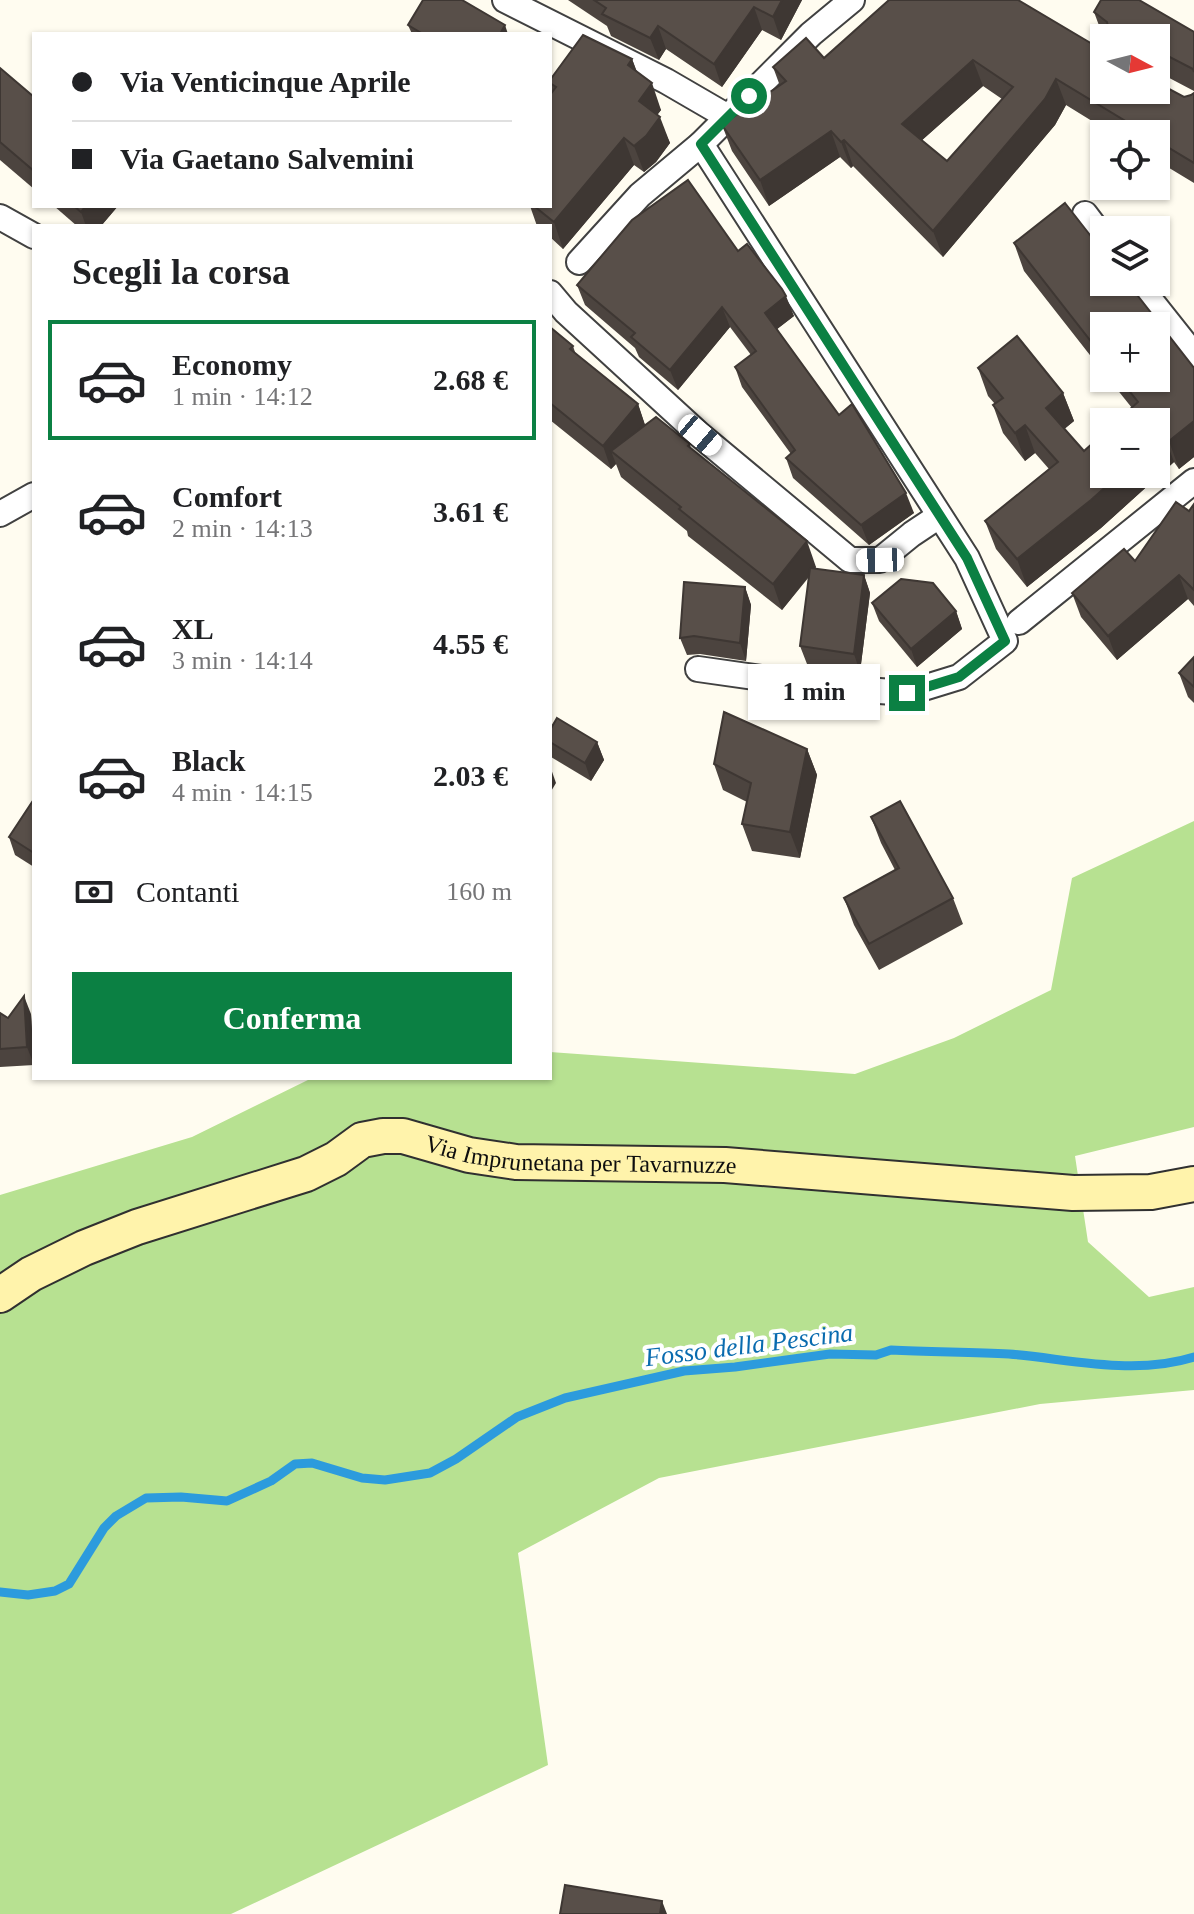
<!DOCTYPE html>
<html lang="it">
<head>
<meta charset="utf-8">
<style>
  :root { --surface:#fff; --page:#f6f6f6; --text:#202124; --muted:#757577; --line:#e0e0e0; --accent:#0b8043 }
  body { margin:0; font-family:Georgia,serif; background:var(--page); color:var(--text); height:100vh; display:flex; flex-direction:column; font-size:30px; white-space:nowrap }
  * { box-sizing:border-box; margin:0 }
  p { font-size:26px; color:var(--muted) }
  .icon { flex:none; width:44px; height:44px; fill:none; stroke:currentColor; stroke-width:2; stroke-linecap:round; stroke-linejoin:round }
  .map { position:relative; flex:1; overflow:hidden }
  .panel { position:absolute; left:32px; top:224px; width:520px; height:856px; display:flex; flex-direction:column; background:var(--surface); border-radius:0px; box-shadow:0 2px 6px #0004 }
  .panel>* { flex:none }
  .top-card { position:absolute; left:32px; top:32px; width:520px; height:176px; border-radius:0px; box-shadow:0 2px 6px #0004; display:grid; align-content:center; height:176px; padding:0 40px; background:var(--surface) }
  .needle { width:52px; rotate:97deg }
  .fabs { position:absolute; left:1090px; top:24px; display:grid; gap:16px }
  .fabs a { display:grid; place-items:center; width:80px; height:80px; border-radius:0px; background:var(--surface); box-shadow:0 2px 6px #0004; font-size:40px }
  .end { position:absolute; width:36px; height:36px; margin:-18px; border:10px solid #0b8043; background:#fff; box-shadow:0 0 0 4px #fff }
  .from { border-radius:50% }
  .bubble { position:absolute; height:56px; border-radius:0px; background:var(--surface); box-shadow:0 2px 6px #0004; font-size:26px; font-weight:600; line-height:56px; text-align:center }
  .car { position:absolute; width:24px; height:48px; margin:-24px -12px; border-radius:10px; box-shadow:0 0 6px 2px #0007; background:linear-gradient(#fff 24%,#345 0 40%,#fff 0 76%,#345 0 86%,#fff 0) }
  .top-card b { display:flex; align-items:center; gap:28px; height:76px; font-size:30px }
  .top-card b+b { border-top:2px solid var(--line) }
  .top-card i { width:20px; height:20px; background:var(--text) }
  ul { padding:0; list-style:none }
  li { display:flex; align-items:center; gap:24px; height:120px; margin:0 16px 12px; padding:0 24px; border:4px solid transparent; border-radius:0px }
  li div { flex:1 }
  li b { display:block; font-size:30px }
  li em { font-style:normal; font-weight:600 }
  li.active { border-color:var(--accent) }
  li>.icon { width:72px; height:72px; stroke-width:1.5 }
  h2 { padding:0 40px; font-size:36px; line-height:96px }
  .pay { display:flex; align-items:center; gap:20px; height:88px; padding:0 40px; font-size:30px }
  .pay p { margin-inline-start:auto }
  .primary-button { display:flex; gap:16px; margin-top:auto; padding:16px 40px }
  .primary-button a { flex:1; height:92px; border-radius:0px; background:var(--accent); color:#fff; font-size:32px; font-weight:600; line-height:92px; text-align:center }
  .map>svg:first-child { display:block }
  .forest { fill:#b7e191 }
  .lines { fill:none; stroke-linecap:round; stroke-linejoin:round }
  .stream { stroke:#2c9bdd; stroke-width:9 }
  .minor-casing { stroke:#414141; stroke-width:28 }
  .secondary-casing { stroke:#303030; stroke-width:38 }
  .minor { stroke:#fff; stroke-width:24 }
  .secondary { stroke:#fff3ab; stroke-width:34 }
  .wall { fill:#4c443f; fill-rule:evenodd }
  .shaded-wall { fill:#3e3733 }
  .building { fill:#584f49; stroke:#3e3733; stroke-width:2; fill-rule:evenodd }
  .route { stroke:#0b8043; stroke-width:10 }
  .labels { text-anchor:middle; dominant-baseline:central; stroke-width:8; stroke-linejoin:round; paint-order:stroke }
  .street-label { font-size:24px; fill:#0e0e0e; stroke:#fff }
  .water-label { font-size:26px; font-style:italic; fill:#096baf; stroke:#fff }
</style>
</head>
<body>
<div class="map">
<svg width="1194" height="1914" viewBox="0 0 1194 1914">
  <rect width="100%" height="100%" fill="#fffcf0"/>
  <path class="forest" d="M1194,821V1127L1075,1156L1088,1242L1149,1297L1194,1287V1390L1040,1404L659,1478L518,1553L548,1765L231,1914H0V1195L192,1137L312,1078H550V1052L855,1074L954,1038L1051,990L1072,878Z"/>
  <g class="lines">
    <path class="stream" d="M0,1592L28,1595L55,1591L69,1584L104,1528L116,1516L146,1498L181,1497L227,1501L271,1481L295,1464L312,1463L362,1478L385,1480L430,1473L456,1459L517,1417L565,1398L684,1371L735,1367L830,1354L876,1355L891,1350C930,1352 970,1352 1009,1354C1070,1359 1134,1376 1194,1357"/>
    <defs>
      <g id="minor">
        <path d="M505,0L666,81L728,117"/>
        <path d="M1085,214L1104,239"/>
        <path d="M0,217L34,236"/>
        <path d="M579,262L640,195L701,144L811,34L852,0"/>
        <path d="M1136,282L1194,355"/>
        <path d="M550,293L566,312L700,435L850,560H880L912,534L939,516"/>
        <path d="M0,514L34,495"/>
        <path d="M1019,622L1194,481"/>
        <path d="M698,669L824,687L907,693L959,677L1005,641L967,558L701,144"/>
      </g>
      <g id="secondary">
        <path id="s1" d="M0,1295L31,1274L84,1248L137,1227L306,1174L336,1159L362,1140L383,1136H403L469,1155L516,1162L725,1165L1073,1193L1151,1192L1194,1184"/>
      </g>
    </defs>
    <use href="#minor" class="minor-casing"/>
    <use href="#secondary" class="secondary-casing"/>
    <use href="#minor" class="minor"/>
    <use href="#secondary" class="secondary"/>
  </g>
  <g class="wall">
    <path d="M568,0H802L781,40L762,30L722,87L666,49L659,60L611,36L607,26Z"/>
    <path d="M889,0L1104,90L1184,97L1191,95L1194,93V183L1156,160V134H1113L1066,105L1055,125L943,257L853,166L851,168L840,157L769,206L732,151L722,125L780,86L773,67L824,58ZM983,86L1002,99L947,161L922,140Z"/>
    <path d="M1094,12L1194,32V91L1156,71V38L1104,39Z"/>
    <path d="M408,25L508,34H412Z"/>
    <path d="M632,59L637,72L661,110L657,115L670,143L656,162L644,172L634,165L563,249L550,237V226H537L530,206H550L552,92L550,86V80Z"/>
    <path d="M0,68L34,97V189L0,160Z"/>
    <path d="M54,206H118L101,226H77Z"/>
    <path d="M1014,243L1194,368V457L1179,469L1174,462L1101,528L1027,587L996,549L985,521L1049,469L1035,453L1025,461L1003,433L993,405L995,404L988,396L978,368L1063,393L1074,421L1064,429L1084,451L1132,408L1108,378H1156L1104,326V373L1024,271Z"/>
    <path d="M738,251L794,316L777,329L839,415L914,513L869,545L793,478L786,458L791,454L742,387L735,367L751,355L730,327L678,390L639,357L635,348L585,305L577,285Z"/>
    <path d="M550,327L573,346L576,355L638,404L645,425L690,444L691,449L816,567L815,569L864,575L870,593L860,672L807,664L800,646L809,577L782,610L688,536L687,531L621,477L616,464L611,469L550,420Z"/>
    <path d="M1194,504V606L1188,599L1117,660L1081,617L1072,593L1135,561L1189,511Z"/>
    <path d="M745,587L751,605L746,661L700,654L687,655L680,638Z"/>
    <path d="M872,603L956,611L962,629L917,667L879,621Z"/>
    <path d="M1194,657V703L1188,697L1179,673Z"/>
    <path d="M550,730L597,742L604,760L591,781L551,757Z"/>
    <path d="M807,749L817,775L800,858L752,851L742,824L747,802L723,790L714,764Z"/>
    <path d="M34,799V867L15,855L9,837Z"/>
    <path d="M871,817L953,898L963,924L879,970L854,925L844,898L895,870L881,843Z"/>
    <path d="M0,1013L8,1018L31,1014L34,1065L0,1067Z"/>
  </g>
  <g class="shaded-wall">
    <path d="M782,0H802L781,40L773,17Z"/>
    <path d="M754,7L762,30L722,87L714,64Z"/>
    <path d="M505,25L508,34H500Z"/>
    <path d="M658,26L666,49L659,60L650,38Z"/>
    <path d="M632,59L642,86L628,65Z"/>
    <path d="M973,60L983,86L911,150L902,124Z"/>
    <path d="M1056,79L1066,105L1055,125L943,257L933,231Z"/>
    <path d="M652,83L661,110L648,127L639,101Z"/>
    <path d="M660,117L670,143L656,162L644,172L634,146Z"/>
    <path d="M831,131L840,157L769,206L760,180Z"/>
    <path d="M624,138L634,165L563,249L554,222Z"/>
    <path d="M844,140L853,166L851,168L841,142Z"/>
    <path d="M86,206H118L101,226H86L81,212Z"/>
    <path d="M786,296L794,316L772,333L765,313Z"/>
    <path d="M722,307L730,327L678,390L670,370Z"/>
    <path d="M1063,393L1074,421L1056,436L1046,408Z"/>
    <path d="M638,404L646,428L611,451L616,464L611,469L603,446Z"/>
    <path d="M1194,421V457L1179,469L1169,441Z"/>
    <path d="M1025,425L1035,453L1025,461L1015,433Z"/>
    <path d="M1164,435L1174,462L1101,528L1027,587L1017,559L1120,474H1156V442Z"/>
    <path d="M906,493L914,513L869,545L861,525Z"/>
    <path d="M807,541L816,567L782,610L773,584Z"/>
    <path d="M864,575L870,593L860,672L854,654Z"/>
    <path d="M1179,575L1188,599L1117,660L1108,636Z"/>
    <path d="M745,587L751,605L746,661L740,643Z"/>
    <path d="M956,611L962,629L917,667L911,649Z"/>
    <path d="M597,742L604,760L591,781L585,763Z"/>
    <path d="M807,749L817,775L800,858L790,832Z"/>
    <path d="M550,766L556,783L550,793Z"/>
    <path d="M24,996L31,1014L34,1065L27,1047Z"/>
    <path d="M662,1901L667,1914H660Z"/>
  </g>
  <g class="building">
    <path d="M423,0H462L505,25L500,34H423L408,25Z"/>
    <path d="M594,0H782L773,17L754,7L714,64L658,26L650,38L602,14L606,8Z"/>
    <path d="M889,0H1018L1094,45L1103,43L1104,40V90H1156V82L1184,97L1191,95L1194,93V163L1156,140V134H1147L1056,79L1045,99L933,231L844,140L841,142L831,131L760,180L722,125L786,81L773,67L806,38L824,58ZM973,60L1013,87L947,161L902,124Z"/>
    <path d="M1101,0H1139L1194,32V72L1193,69L1156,50V38H1105L1109,31L1107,22L1094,12Z"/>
    <path d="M583,35L632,59L628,65L652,83L639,101L660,117L646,136L634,146L624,138L554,222L534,206H550V95L556,87L550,83V80Z"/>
    <path d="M0,68L34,97V171L0,142Z"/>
    <path d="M688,180L738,251L747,244L782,289L786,296L765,313L839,415L852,404L906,493L861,525L786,458L795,450L735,367L756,351L722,307L670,370L631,337L635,333L577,285L632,220Z"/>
    <path d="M1065,203L1104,253V282H1127L1194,368V421L1169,441L1164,435L1156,442V422H1116L1138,402L1119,378H1156V326H1104V358L1014,243Z"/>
    <path d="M74,206H86L81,212Z"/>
    <path d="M550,327L573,346L570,349L638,404L603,446L550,403Z"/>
    <path d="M1017,336L1063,393L1046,408L1084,451L1104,433V474H1120L1091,500L1017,559L985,521L1058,462L1025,425L1015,433L993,405L1003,398L978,368Z"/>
    <path d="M656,417L690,444L688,446L807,541L773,584L679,509L681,507L611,451Z"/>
    <path d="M1176,502L1189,511L1194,504V590L1179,575L1108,636L1072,593L1124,549L1135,561Z"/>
    <path d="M810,568L864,575L854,654L800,646Z"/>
    <path d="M901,579L933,583L956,611L911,649L872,603Z"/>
    <path d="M684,582L745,587L740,643L694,636L680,638Z"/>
    <path d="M1194,657V687L1179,673Z"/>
    <path d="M724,712L807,749L790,832L742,824L751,783L714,764Z"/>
    <path d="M557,718L597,742L585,763L550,742V730Z"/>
    <path d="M34,799V853L9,837Z"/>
    <path d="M900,801L953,898L869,944L844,898L899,868L871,817Z"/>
    <path d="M24,996L27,1047L0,1049V1013L8,1018Z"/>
    <path d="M565,1885L662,1901L660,1914H560Z"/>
  </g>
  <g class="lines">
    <path class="route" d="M749,96L701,144L967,558L1005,641L959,677L907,693"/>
  </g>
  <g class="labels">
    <g class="street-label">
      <text stroke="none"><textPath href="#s1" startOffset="618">Via Imprunetana per Tavarnuzze</textPath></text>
    </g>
    <g class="water-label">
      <text transform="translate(749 1345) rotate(-7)">Fosso della Pescina</text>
    </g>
  </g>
</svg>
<div class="fabs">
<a><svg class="needle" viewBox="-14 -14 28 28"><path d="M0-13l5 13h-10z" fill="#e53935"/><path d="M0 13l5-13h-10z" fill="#757577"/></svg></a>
<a><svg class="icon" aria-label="locate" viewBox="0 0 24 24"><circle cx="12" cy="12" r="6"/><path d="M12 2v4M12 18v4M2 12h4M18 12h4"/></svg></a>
<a><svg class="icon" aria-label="layers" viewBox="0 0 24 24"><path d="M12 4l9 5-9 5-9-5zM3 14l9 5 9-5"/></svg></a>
<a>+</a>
<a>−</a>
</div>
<i class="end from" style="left:749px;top:96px"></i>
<i class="end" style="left:907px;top:693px"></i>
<div class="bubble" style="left:748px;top:664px;width:132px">1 min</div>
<i class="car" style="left:700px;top:435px;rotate:130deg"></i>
<i class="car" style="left:880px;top:560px;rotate:269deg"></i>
<div class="top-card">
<b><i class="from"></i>Via Venticinque Aprile</b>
<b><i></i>Via Gaetano Salvemini</b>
</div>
<section class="panel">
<h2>Scegli la corsa</h2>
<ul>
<li class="active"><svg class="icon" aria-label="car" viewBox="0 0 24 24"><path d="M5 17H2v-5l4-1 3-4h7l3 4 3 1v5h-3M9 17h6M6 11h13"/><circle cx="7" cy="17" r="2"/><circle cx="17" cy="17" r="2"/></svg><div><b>Economy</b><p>1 min · 14:12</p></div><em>2.68 €</em></li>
<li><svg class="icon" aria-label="car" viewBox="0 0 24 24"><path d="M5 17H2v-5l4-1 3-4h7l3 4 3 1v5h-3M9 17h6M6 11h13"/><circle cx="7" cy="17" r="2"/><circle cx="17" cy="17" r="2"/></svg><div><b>Comfort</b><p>2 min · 14:13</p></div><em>3.61 €</em></li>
<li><svg class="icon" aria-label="car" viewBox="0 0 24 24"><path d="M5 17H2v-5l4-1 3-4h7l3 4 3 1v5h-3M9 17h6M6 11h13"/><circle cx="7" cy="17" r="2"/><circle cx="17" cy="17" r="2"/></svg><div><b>XL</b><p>3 min · 14:14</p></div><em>4.55 €</em></li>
<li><svg class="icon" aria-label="car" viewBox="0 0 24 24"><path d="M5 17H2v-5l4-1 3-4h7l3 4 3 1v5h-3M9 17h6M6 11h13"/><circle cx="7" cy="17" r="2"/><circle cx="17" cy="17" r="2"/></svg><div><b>Black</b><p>4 min · 14:15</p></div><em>2.03 €</em></li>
</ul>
<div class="pay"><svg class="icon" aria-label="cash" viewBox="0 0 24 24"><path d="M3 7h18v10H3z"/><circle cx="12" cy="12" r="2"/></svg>Contanti<p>160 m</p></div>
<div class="primary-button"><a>Conferma</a></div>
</section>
</div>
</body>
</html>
